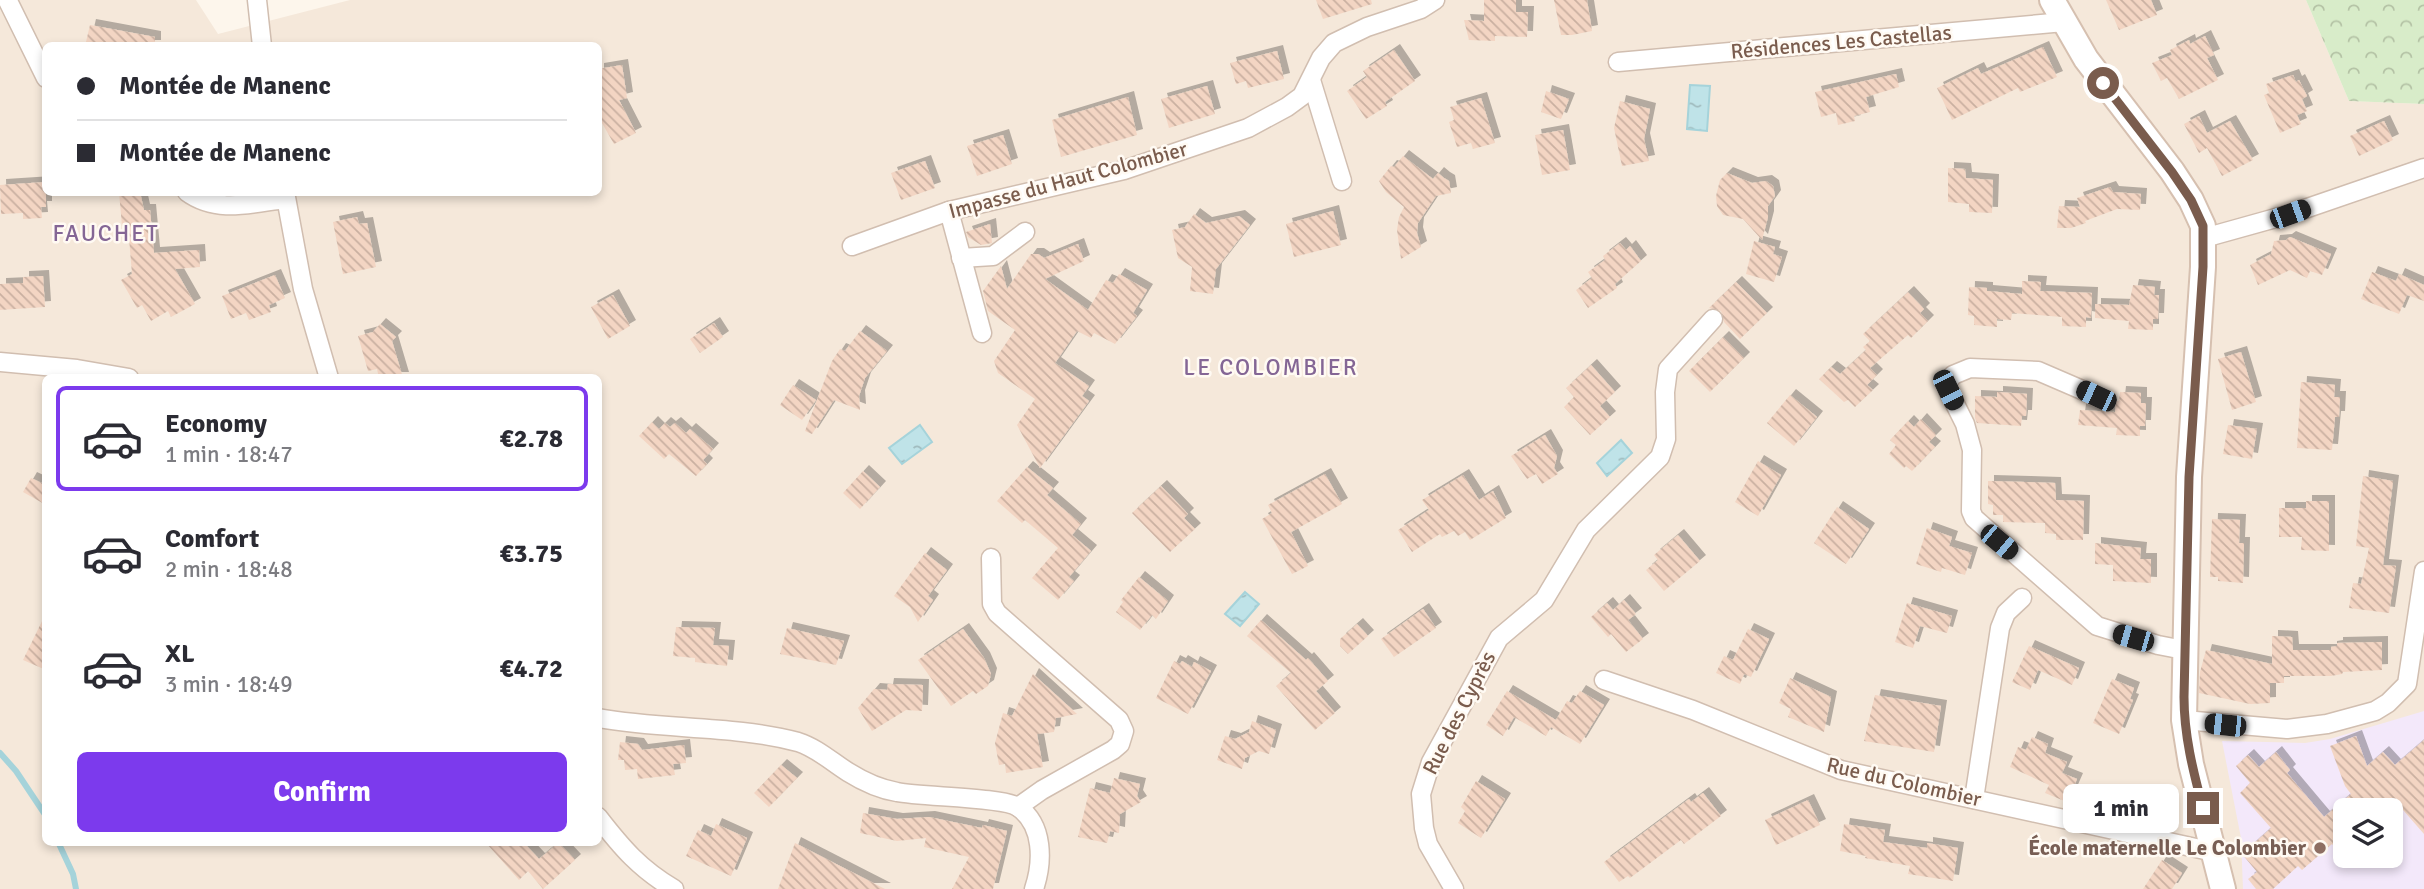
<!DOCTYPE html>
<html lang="en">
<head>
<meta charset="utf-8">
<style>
  :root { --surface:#fff; --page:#f2f2f3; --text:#2b2b33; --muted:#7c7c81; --line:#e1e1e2; --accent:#7c3aed }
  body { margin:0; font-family:Signika,sans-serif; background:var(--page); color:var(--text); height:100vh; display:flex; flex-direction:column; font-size:26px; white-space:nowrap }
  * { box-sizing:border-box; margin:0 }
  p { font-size:23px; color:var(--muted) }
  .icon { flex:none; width:38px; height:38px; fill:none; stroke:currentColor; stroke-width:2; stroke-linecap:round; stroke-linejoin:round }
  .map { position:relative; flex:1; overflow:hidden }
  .side { position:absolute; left:42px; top:374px; width:560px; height:472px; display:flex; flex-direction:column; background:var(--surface); border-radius:10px; box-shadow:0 4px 10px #0003 }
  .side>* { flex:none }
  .guide { position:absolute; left:42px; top:42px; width:560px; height:154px; border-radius:10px; box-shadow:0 4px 10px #0003; display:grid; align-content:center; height:154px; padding:0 35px; background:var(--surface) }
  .buttons { position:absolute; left:2333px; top:798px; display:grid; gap:14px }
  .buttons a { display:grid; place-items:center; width:70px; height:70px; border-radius:10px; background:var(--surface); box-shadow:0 4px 10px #0003; font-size:35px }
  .end { position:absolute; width:32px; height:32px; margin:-16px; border:9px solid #7a5c4d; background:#fff; box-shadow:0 0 0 4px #fff }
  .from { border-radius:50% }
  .bubble { position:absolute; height:49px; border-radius:10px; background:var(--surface); box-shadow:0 4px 10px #0003; font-size:23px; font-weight:700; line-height:49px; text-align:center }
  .car { position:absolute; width:21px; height:42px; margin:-21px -10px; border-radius:9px; box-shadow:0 0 5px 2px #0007; background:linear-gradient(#222 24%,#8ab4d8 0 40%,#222 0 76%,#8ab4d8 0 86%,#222 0) }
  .guide b { display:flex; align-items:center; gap:24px; height:66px; font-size:26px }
  .guide b+b { border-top:2px solid var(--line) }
  .guide i { width:18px; height:18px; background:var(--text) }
  ul { padding:12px 0 0; list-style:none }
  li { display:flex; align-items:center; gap:21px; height:105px; margin:0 14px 10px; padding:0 21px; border:4px solid transparent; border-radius:10px }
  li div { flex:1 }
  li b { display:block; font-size:26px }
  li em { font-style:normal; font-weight:700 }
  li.active { border-color:var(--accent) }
  li>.icon { width:63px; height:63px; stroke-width:1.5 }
  .action { display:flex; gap:14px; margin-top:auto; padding:14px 35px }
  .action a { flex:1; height:80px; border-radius:10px; background:var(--accent); color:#fff; font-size:28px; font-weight:700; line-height:80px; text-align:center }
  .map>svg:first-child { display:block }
  .residential { fill:#f5e8da; fill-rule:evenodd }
  .education { fill:#f3e8fa; fill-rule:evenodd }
  .forest { fill:url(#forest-crowns) }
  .water { fill:url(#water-ripples); stroke:#a5d3da; stroke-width:2 }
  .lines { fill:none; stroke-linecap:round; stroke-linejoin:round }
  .stream { stroke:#a5d3da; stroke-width:6 }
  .building { fill:url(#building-back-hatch); filter:url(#shadow) }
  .street-casing { stroke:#d1beb0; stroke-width:21 }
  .secondary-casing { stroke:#d6c0b0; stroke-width:28 }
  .street { stroke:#fff; stroke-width:18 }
  .secondary { stroke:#fff; stroke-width:24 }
  .route { stroke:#7a5c4d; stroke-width:9 }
  .education-dot { fill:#8d6e63; stroke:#fffaf3; stroke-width:2.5 }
  .labels { text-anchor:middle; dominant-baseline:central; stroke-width:5; stroke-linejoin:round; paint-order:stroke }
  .street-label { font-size:21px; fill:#7a5c4d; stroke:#fffaf3 }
  .education-label { font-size:21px; font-weight:bold; fill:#785e54; stroke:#fffaf3; text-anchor:end }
  .neighbourhood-label { font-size:23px; letter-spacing:2px; fill:#846695; stroke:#fffaf3 }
</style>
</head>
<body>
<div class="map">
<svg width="2424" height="889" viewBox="0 0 2424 889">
  <defs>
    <pattern id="forest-crowns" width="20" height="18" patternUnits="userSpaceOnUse" patternTransform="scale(1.75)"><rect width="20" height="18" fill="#d8ecc9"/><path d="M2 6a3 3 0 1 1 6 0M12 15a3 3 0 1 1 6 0" fill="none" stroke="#b4c2a5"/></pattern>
    <pattern id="water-ripples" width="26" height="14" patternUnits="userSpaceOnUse" patternTransform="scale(1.75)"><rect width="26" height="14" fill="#bfe3e8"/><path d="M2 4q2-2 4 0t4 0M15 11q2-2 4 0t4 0" fill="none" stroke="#a0bbbe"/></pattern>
    <pattern id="building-back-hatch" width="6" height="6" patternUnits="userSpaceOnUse" patternTransform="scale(1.75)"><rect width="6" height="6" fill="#f3d5c3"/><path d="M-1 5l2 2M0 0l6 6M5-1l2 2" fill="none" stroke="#cab0a1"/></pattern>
    <filter id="shadow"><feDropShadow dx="6" dy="-6" stdDeviation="0" flood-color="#0004"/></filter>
  </defs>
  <rect width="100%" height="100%" fill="#fdf6ec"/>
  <path class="residential" d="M0,0H196L218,34L350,0H2306L2349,101L2424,104V889H0ZM46,46H598V192H46ZM46,378H598V844H46ZM2345,810H2390V856H2345Z"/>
  <path class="education" d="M2424,711V889H2243L2241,838L2222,741L2305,743L2330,739ZM2345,810H2390V856H2345Z"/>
  <path class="forest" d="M2306,0H2424V104L2349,101Z"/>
  <g class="water">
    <path d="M1690,85L1710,86L1707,131L1687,129Z"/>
    <path d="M920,425L932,442L902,464L889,448Z"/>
    <path d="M1621,440L1632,453L1607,476L1597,463Z"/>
    <path d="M1245,592L1259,604L1240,626L1225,614Z"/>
  </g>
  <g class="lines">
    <g class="stream">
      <path d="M0,753L16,771L46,816"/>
      <path d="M59,844L73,874L76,889"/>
    </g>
  </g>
  <g class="building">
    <path d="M1316,0H1371L1372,4L1323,19Z"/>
    <path d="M1484,0H1516V12H1528L1527,37L1495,36V41L1469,40L1464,20L1484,21Z"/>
    <path d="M1554,0H1587L1592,31L1572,35H1561Z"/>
    <path d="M2106,0H2151L2157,15L2119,30Z"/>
    <path d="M90,25L155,37V46H85Z"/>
    <path d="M2205,36L2214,55L2207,58L2218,80L2179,99L2167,78L2161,81L2152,63L2172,55L2170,50L2189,40L2190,44Z"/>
    <path d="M2043,47L2057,77L2020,92L2018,88L1952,120L1937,88L1978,68L1981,74Z"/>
    <path d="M1394,50L1415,81L1385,102L1387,106L1366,119L1347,91L1367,77L1363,71Z"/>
    <path d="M1277,51L1284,79L1248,88L1246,81L1236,84L1230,63Z"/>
    <path d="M622,65L627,98L619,100L636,133L614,144L598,116V69Z"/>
    <path d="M1896,74L1899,87L1866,97L1870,112L1854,116L1855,121L1838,125L1836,113L1821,117L1815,92Z"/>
    <path d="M2293,75L2296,82L2299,80L2307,96L2302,99L2307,111L2297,115L2301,124L2280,133L2264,95L2269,93L2266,84Z"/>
    <path d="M1207,86L1215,114L1169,128L1161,99Z"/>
    <path d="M1546,91L1569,99L1561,119L1541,112Z"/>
    <path d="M1128,97L1137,135L1061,157L1052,120Z"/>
    <path d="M1481,98L1495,143L1473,149L1471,143L1457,147L1449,122L1454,120L1450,107Z"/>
    <path d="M1620,101L1650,109L1644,139L1649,161L1622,166L1614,128Z"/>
    <path d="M2199,116L2207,133L2230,121L2253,160L2222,176L2207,148L2199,153L2184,124Z"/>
    <path d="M2384,121L2393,140L2359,156L2350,136Z"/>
    <path d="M1563,130L1570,170L1542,175L1535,135Z"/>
    <path d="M1003,135L1012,164L977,176L967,146Z"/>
    <path d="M1403,156L1433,179L1438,173L1444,178L1449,181L1451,193L1436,196L1418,223L1417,233L1421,247L1401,259L1397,230L1399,217L1404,207L1386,192L1379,181L1391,166L1394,167Z"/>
    <path d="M925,161L935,188L901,200L891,173Z"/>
    <path d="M1948,168L1965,169L1966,178L1993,180L1992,213L1969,212V204L1948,202Z"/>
    <path d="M1727,173L1752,183L1766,181L1773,186L1775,196L1768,206V217L1762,240L1743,219L1723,215L1717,206L1716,196L1720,180Z"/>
    <path d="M46,182V207H41L42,218L23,219V213L1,214L0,185Z"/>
    <path d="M2110,187L2113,192L2141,194L2140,210L2117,209L2085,221L2086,223L2071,228H2057L2059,206L2080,207L2077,198Z"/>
    <path d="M119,192H140L144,210H150L154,253L199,250L200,267L175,269L195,304L171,317L168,311L151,321L142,305L137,308L121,280L132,274L128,226H122Z"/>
    <path d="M1333,211L1341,245L1294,257L1286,224Z"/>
    <path d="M1194,214L1206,223L1239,216L1250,225L1216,269L1213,294L1190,291L1192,267L1178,258L1172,230L1185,227Z"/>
    <path d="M357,217L359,224L367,223L376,267L343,274L333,222Z"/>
    <path d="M990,224L992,243L981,245L968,237L966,232Z"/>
    <path d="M2290,237L2331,254L2322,275L2310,271L2307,278L2290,270L2258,285L2250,265L2271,254L2274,241L2286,240Z"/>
    <path d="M1754,241L1775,247L1773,254L1782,257L1774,282L1746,274Z"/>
    <path d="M1620,243L1626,250L1630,246L1641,261L1615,284L1617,288L1588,308L1576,290L1592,278L1588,272L1605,260L1603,256Z"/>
    <path d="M1078,244L1084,261L1045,279L1088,310L1106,280L1113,283L1119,274L1147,290L1133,313L1137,316L1115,344L1094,333L1091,338L1077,331L1055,363L1089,386L1082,396L1089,401L1040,468L1017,425L1035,399L998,373L994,361L1015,330L988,311L983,291L1001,266L1007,289L1031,254H1038L1044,258Z"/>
    <path d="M2372,272L2396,281L2399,274L2424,285V301L2407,295L2399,314L2361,299Z"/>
    <path d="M275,275L285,298L269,305L271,312L249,320L246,313L231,319L222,296Z"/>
    <path d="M43,276L45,307L0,310V284L23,283V277Z"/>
    <path d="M2022,281L2041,282L2040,291L2092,293L2091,318L2086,317V327L2062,326V317L2012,313L2011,320L1997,319V327L1974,325V316L1968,315L1969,287L1987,288V291L2022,294Z"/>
    <path d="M1736,282L1767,313L1740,339L1724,322L1721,311L1709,308Z"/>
    <path d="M2133,285L2155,287L2154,295H2159L2158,319H2153V330L2128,329L2129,321L2095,318V304L2129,305Z"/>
    <path d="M1908,292L1924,309L1920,313L1928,321L1911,338L1908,335L1870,368L1877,375L1867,385L1873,390L1855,407L1848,400L1844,402L1819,379L1831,367L1840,374L1866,350L1863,347L1870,341L1863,334Z"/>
    <path d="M613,295L630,326L608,339L591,307Z"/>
    <path d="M714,323L723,337L700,353L690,339Z"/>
    <path d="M380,324L396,337L392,341L403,378H379L377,369L368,371L358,336L373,332Z"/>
    <path d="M860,331L887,351L865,378L859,396L860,410L834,400L812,434L805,431L832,361L840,349L845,351Z"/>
    <path d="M1723,337L1744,358L1710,392L1689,371Z"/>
    <path d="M2241,352L2256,402L2232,410L2218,359Z"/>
    <path d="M1591,365L1615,392L1600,406L1610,417L1590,435L1564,407L1574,397L1566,388Z"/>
    <path d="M2301,382L2335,385L2334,397H2340L2339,417H2335L2332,450L2297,448Z"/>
    <path d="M793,385L816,400L802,420L780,405Z"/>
    <path d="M1997,392L2027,394L2026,416H2022L2021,426L1977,423L1975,418V396L1997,397Z"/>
    <path d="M2120,392L2141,393V403H2146L2145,426H2140V436L2116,435L2117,428L2078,425L2080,410L2115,412L2116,401H2119Z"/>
    <path d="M1790,395L1817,417L1794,446L1767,423Z"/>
    <path d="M1921,419L1936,435L1929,442L1935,447L1912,471L1906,466L1904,468L1889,454L1896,445L1890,440L1908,421L1914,427Z"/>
    <path d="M652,422L659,429L665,423L670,427L675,423L686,433L690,429L713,449L703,460L707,464L696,476L669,454L664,459L639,436Z"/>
    <path d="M2228,425L2257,429L2252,459L2223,454Z"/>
    <path d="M1545,435L1557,456L1554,468L1558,474L1542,484L1536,474L1527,479L1511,456Z"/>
    <path d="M1758,461L1781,475L1758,516L1735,502Z"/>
    <path d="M1027,467L1053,488L1047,495L1081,524L1072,535L1091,551L1069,577L1074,581L1058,600L1032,578L1058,548L1025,520L1022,523L997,501Z"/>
    <path d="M863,471L880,487L860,509L843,493Z"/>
    <path d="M1325,474L1342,504L1291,532L1308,566L1292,574L1262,519L1272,513L1268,505Z"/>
    <path d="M1463,475L1479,500L1493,491L1506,518L1470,540L1465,532L1458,536L1454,531L1442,537L1440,534L1412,552L1398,530L1429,510L1422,500Z"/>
    <path d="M2363,476L2393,481L2383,565L2396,566L2389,613L2349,608L2353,583L2361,584L2369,548L2356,546Z"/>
    <path d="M31,478L46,485V505L23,492Z"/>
    <path d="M1988,481L2055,483L2056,500L2084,501L2083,540H2056V534L2045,533V523L2003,522V515H1993V505L1988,504Z"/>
    <path d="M1161,486L1188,514L1184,518L1195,529L1170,552L1132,513Z"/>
    <path d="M2306,501H2329V551L2301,550L2302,537H2279V508H2306Z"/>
    <path d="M1837,507L1869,529L1846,564L1814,543Z"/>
    <path d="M2212,519L2240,520L2239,543H2244L2243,583L2218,581V577H2210Z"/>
    <path d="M1927,528L1952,537L1949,546L1972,553L1965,575L1942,568L1941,572L1916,564Z"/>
    <path d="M1678,535L1700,561L1664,591L1646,570L1658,560L1654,555Z"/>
    <path d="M2095,543L2141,548L2140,559H2151V583L2113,581V565L2095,564Z"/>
    <path d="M925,553L947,570L928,596L933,600L918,622L910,607L894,596Z"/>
    <path d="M1139,577L1168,601L1156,619L1152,615L1140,630L1116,612L1123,602L1121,600Z"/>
    <path d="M1624,600L1636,614L1628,620L1643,639L1626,652L1611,634L1608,637L1591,617L1607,603L1613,610Z"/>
    <path d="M1907,603L1952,616L1947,633L1920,626L1913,648L1895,642Z"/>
    <path d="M1423,609L1436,628L1394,657L1381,639Z"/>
    <path d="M46,613V670L23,660Z"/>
    <path d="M1261,620L1306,660L1308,658L1328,681L1316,691L1335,713L1315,730L1276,686L1291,673L1247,636Z"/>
    <path d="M1357,624L1368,636L1348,654L1340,646V639Z"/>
    <path d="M676,627L715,628L713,645L729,646L727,666L695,662V658L673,656Z"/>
    <path d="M787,628L844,641L836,665L780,654Z"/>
    <path d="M963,629L984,658L991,674L988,686L976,694L973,691L951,706L918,660Z"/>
    <path d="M1748,629L1769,639L1751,677L1744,674L1740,684L1716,673L1724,656L1733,660Z"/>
    <path d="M2272,636L2292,637L2293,650H2331V647L2337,646V643L2382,642V670L2343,672L2342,674L2331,676H2284V683H2270V703L2250,704L2199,693L2200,672L2206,650L2272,664Z"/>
    <path d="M2029,646L2079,668L2072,685L2038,670L2030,690L2012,682Z"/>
    <path d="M1174,661L1180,664L1182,661L1192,667L1194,662L1211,671L1188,714L1156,698Z"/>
    <path d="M1033,674L1077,714L1056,718L1054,732L1037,734L1043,767L1006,773L1005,764L999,765L995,743L1003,713L1012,716Z"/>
    <path d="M1790,678L1831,697L1824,732L1788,717L1791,709L1779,703Z"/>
    <path d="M2112,679L2134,688L2130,699L2133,700L2119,734L2093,723Z"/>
    <path d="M888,684L923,685L922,711L906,710L872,731L858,708L874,689L887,690Z"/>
    <path d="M1507,691L1556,720L1567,701L1572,703L1580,691L1604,705L1580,744L1551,727L1546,736L1514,717L1503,736L1486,725Z"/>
    <path d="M1875,695L1941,706L1934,752L1864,741Z"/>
    <path d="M1252,721L1276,730L1269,754L1259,751L1245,758L1242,769L1217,760L1225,736L1235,739L1249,732Z"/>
    <path d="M2356,736L2367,766L2383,752L2395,765L2424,740V834L2403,810H2345V860L2332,844L2302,870L2298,866L2273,889H2256L2248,879L2257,872L2242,854L2271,828L2240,793L2250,783L2236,766L2248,755L2259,767L2276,752L2290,770L2287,773L2324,817L2351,794L2345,786L2330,746Z"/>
    <path d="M2032,737L2048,744L2045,753L2067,762L2062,773L2077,779L2067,802L2045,793L2049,785L2010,767L2018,747L2026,750Z"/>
    <path d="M620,742L638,744L642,750L684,745L686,763L673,764L675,775L638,779L637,769L625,770L624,760H618Z"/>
    <path d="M781,765L797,778L769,807L754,793Z"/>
    <path d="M1114,778L1140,784L1137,796L1141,802L1120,814L1119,833L1110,831L1107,843L1078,837L1090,788L1110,793Z"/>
    <path d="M1476,781L1505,799L1481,838L1458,823L1465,811L1461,807Z"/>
    <path d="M1703,793L1721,816L1684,844L1681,840L1630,878L1628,876L1619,882L1604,862L1689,799L1691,802Z"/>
    <path d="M1808,800L1820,825L1776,845L1765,820Z"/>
    <path d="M863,813L897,819L929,817L982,828L983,825L1007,831L993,889H952L969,857L924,847L926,838L897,841L860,833Z"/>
    <path d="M716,824L747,838L731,876L686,856L698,830L711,836Z"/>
    <path d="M1844,824L1885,830L1883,842L1927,848V843L1958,848L1953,881L1908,874L1910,866L1865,858L1866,856L1840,851Z"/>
    <path d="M795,843L885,889H778Z"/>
    <path d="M487,844H525L539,859L557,844H560L575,860L543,889L528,871L519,880Z"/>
    <path d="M2162,860L2182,873L2172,889H2143Z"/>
  </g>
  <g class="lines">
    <defs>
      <g id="street">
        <path d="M257,0L262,46"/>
        <path d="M8,1L46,78"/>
        <path d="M1618,62L2064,22"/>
        <path d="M1311,80L1342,181"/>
        <path d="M187,192C217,214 252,203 285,199"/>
        <path d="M285,192L303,289L329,378"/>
        <path d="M949,211L982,333"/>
        <path d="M2204,238L2290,214L2424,168"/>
        <path d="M852,246L949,211L1124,170L1248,128L1287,107L1302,96L1321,58L1334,43L1367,27L1421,9L1435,0"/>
        <path d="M961,258L993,256L1025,232"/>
        <path d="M0,362L77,369L129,378"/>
        <path d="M2096,396L2038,371L1970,368L1953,375L1947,383L1948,390L1965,424L1972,450L1971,511L1974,518L2097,626L2158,645L2184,650"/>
        <path d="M991,558L992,604L997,613L1119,720L1124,731L1120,744L1113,750L1042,790L1018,807"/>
        <path d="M1604,680L1693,710L1841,770L2214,852"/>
        <path d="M598,718C664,730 733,725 798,742C817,748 832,762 848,772C864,782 879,789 897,792C921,797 1003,797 1018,807C1044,825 1043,862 1034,889"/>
        <path d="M2184,720L2287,729L2327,724L2375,711L2388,703L2407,684L2424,571"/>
        <path d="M1974,799L2000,628L2006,613L2022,598"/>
        <path d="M598,817C622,848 640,869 674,889"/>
        <path d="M1454,889L1428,844L1424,828L1421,794L1431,762L1499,638L1544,600L1586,530L1660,457L1666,439L1665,392L1668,369L1713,319"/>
      </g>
      <path id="secondary" d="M2052,0L2086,59L2172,171L2191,200L2203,226V267L2189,477L2184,720L2191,764L2223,889"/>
    </defs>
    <use href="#street" class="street-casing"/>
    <use href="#secondary" class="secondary-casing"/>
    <use href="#street" class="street"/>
    <use href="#secondary" class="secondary"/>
  </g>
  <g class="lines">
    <path class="route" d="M2103,83L2172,172L2191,200L2203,226V267L2189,477L2184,697C2184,735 2193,771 2203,808"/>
  </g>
  <circle class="education-dot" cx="2320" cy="848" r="7"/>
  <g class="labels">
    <g class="street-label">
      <text transform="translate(1841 42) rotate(-5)">Résidences Les Castellas</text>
      <text transform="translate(1068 180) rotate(-15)">Impasse du Haut Colombier</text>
      <text transform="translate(1459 713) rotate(-63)">Rue des Cyprès</text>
      <text transform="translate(1904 782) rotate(13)">Rue du Colombier</text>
    </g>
    <g class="education-label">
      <text x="2306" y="848">École maternelle Le Colombier</text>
    </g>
    <g class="neighbourhood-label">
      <text x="106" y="233">FAUCHET</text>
      <text x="1271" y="367">LE COLOMBIER</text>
    </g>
  </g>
</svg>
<div class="buttons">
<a><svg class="icon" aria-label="layers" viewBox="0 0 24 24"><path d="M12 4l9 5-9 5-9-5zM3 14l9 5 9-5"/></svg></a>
</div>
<i class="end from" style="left:2103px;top:83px"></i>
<i class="end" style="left:2203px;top:808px"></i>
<div class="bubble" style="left:2063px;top:784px;width:116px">1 min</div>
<i class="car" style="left:2290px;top:214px;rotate:70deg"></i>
<i class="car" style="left:1948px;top:390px;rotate:154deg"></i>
<i class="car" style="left:2096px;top:396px;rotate:295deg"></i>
<i class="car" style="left:1999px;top:542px;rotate:130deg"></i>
<i class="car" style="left:2133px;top:638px;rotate:286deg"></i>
<i class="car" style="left:2225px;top:725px;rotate:276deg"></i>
<div class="guide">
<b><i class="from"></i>Montée de Manenc</b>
<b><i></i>Montée de Manenc</b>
</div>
<section class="side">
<ul>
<li class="active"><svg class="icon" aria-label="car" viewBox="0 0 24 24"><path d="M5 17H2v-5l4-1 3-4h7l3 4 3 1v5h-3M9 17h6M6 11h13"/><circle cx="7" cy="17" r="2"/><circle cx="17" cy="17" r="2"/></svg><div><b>Economy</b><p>1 min · 18:47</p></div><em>€2.78</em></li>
<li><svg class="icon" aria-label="car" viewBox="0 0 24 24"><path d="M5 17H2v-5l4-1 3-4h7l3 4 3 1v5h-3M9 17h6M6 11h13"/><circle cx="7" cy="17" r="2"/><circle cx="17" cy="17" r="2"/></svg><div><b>Comfort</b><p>2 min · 18:48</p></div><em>€3.75</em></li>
<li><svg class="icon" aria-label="car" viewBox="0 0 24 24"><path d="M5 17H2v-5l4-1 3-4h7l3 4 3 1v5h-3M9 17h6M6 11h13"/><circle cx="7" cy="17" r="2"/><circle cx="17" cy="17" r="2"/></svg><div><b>XL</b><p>3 min · 18:49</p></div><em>€4.72</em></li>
</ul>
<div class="action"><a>Confirm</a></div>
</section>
</div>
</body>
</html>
